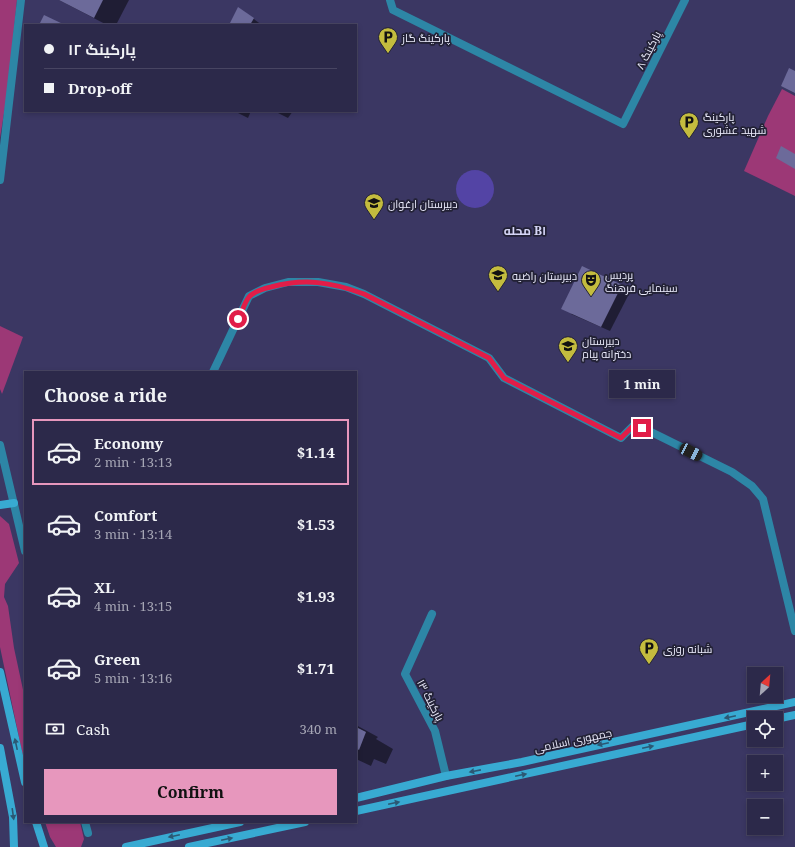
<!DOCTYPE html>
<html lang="en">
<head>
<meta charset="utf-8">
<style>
  :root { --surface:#2c294a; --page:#343151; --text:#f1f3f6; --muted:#a6a6b5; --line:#484562; --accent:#e797bd }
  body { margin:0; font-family:"Noto Serif",Cairo,serif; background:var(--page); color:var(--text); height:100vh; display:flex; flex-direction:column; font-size:15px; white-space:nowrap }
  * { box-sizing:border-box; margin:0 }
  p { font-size:13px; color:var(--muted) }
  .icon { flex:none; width:22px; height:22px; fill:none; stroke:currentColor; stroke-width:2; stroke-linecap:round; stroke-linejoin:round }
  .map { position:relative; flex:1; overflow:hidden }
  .side { position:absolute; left:24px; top:371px; width:333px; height:452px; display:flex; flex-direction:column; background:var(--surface); border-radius:0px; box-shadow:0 2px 6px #0003,0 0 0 1px var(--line) }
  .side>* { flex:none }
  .top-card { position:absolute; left:24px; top:24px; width:333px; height:88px; border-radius:0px; box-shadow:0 2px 6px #0003,0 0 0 1px var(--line); display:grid; align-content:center; height:88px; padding:0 20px; background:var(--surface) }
  .needle { width:26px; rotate:26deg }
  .fabs { position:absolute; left:747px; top:667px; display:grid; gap:8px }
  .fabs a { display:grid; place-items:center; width:36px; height:36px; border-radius:0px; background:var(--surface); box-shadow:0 2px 6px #0003,0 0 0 1px var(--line); font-size:20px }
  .end { position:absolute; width:18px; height:18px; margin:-9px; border:5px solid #e11d48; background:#fff; box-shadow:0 0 0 2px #fff }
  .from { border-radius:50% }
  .bubble { position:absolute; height:28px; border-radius:0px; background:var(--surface); box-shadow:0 2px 6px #0003,0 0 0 1px var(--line); font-size:13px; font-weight:700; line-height:28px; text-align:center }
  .car { position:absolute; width:12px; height:24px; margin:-12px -6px; border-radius:5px; box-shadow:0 0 3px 1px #0007; background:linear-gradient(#222 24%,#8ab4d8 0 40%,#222 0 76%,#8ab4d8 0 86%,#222 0) }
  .top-card b { display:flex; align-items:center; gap:14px; height:38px; font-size:15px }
  .top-card b+b { border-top:1px solid var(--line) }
  .top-card i { width:10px; height:10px; background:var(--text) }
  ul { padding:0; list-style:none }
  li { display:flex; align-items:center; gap:12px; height:66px; margin:0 8px 6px; padding:0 12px; border:2px solid transparent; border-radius:0px }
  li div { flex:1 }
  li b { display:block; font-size:15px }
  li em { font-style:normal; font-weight:700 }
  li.selected { border-color:var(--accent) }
  li>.icon { width:36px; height:36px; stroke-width:1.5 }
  h2 { padding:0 20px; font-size:18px; line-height:48px }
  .pay { display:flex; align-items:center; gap:10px; height:44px; padding:0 20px; font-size:15px }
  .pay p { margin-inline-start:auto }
  .button { display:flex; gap:8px; margin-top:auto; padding:8px 20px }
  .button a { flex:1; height:46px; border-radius:0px; background:var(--accent); color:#111; font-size:16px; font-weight:700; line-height:46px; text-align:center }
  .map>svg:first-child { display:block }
  .green { fill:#9c3876 }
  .water { fill:#5344a5 }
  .shadow { fill:#0007 }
  .building { fill:#6c6a9a }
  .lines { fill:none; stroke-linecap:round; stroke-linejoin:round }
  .minor { stroke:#2d86a6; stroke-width:8 }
  .tertiary { stroke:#2d86a6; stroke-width:8 }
  .secondary { stroke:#38aad2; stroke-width:8 }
  .oneway { fill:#2b5874 }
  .route { stroke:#e11d48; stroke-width:5 }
  .labels { text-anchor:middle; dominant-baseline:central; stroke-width:3.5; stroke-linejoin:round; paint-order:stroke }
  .poi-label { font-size:11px; fill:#ebebfc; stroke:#232236; text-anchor:start }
  .street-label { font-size:11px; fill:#ebebfc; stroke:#232236 }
  .neighbourhood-label { font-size:12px; font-weight:bold; fill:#d6d6f7; stroke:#232236 }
</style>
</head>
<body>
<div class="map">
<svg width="795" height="847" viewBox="0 0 795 847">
  <rect width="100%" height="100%" fill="#3b3763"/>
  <g class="green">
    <path d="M0,0H17L8,89L0,138Z"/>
    <path d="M782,89L795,96V196L744,171L768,116Z"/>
    <path d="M0,326L23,337L2,394L0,389Z"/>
    <path d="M0,516L9,524L19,563L5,584L4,597L8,606L14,648L25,699V766L0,647Z"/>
    <path d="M45,822H80L84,839L81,847H56L50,837Z"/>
  </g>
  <circle class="water" cx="475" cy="189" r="19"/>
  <g class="shadow">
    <path d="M59,0H129L116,25H107Z"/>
    <path d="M247,14L262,25H230Z"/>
    <path d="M234,111H251L248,118Z"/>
    <path d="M274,111H293L288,118Z"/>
    <path d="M621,286L630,292L610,331L571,314Z"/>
    <path d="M356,725L378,737L376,739L393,749L386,764L374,759L371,766L356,759Z"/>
  </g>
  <g class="building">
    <path d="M59,0H103L94,18Z"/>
    <path d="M238,7L254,18L250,25H229Z"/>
    <path d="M44,15L65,25H39Z"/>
    <path d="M789,68L795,71V93L781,86Z"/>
    <path d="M781,146L795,154V169L776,158Z"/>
    <path d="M582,266L622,285L601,327L561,309Z"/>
    <path d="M356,727L366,732L359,750L356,748Z"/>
  </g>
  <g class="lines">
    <g class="minor">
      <path d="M213,372L249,296L265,288L288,282H318L346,287L364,294L489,358L504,378L621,438L635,424L732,472L752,486L763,499L795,631"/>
      <path d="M432,614L405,674L435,731L446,776"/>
    </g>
    <g class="tertiary">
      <path d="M390,0L393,10L623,124L685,0"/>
      <path d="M0,180L21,0"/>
      <path d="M0,445L25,551"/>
      <path d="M85,822L88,833"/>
    </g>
    <g class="secondary">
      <path d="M0,505L14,503"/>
      <path d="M0,672L25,782"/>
      <path d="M776,719L795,715"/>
      <path d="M0,748L13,817L14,847"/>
      <path d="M356,798L446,776L522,762L795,702"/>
      <path d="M356,811L754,724"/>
      <path d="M36,822L44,847"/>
      <path d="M126,847L240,822"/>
      <path d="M189,847L305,822"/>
    </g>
  </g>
  <defs><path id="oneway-solid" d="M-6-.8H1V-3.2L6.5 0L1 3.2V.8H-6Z"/></defs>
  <g class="oneway">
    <use href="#oneway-solid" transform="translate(730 717) rotate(168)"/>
    <use href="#oneway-solid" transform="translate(16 744) rotate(-102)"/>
    <use href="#oneway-solid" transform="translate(603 744) rotate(168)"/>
    <use href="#oneway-solid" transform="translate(648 747) rotate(-12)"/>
    <use href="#oneway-solid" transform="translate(475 771) rotate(169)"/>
    <use href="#oneway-solid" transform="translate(521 775) rotate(-12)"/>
    <use href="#oneway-solid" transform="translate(394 803) rotate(-12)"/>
    <use href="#oneway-solid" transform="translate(13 814) rotate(82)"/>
    <use href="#oneway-solid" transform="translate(174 836) rotate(168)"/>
    <use href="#oneway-solid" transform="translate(227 839) rotate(-12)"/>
  </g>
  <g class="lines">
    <path class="route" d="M238,319C242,313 244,303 249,297C253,292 265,288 271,287C305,278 331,282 364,294L489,358L504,378L621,438L635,424L642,428"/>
  </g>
  <defs>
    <symbol id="parking-pin" viewBox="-11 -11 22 30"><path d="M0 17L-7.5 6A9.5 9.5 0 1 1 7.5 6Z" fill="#c4bc3e" stroke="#232236"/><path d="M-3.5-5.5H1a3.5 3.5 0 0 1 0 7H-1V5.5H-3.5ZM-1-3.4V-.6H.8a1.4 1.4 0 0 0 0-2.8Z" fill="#111"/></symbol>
    <symbol id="school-pin" viewBox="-11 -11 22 30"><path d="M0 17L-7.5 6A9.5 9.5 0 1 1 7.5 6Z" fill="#c4bc3e" stroke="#232236"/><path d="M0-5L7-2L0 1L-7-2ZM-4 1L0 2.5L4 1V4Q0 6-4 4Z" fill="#111"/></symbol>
    <symbol id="theatre-pin" viewBox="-11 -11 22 30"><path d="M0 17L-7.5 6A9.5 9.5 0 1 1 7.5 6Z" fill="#c4bc3e" stroke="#232236"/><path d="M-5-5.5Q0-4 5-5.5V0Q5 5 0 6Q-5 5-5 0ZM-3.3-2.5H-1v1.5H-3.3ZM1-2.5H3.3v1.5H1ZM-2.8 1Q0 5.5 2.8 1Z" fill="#111"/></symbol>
  </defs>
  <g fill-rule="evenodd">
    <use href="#parking-pin" x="377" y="26" width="22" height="30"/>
    <use href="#parking-pin" x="678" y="111" width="22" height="30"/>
    <use href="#school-pin" x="363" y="192" width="22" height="30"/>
    <use href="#school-pin" x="487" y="264" width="22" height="30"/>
    <use href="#theatre-pin" x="580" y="269" width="22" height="30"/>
    <use href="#school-pin" x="557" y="335" width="22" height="30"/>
    <use href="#parking-pin" x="638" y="637" width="22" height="30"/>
  </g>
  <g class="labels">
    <g class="poi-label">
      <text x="402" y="37">پارکینگ گاز</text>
      <text x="703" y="116">پارکینگ<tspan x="703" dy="13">شهید عشوری</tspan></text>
      <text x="388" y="203">دبیرستان ارغوان</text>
      <text x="605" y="274">پردیس<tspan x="605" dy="13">سینمایی فرهنگ</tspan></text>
      <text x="512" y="275">دبیرستان راضیه</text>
      <text x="582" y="340">دبیرستان<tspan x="582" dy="13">دخترانه پیام</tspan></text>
      <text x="663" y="648">شبانه روزی</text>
    </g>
    <g class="street-label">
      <text transform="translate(648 50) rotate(-63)">پارکینگ ۸</text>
      <text transform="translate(431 700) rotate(63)">پارکینگ ۱۳</text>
      <text transform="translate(573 740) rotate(-12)">جمهوری اسلامی</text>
    </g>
    <g class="neighbourhood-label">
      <text x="525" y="230">محله B۱</text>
    </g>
  </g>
</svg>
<div class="fabs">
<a><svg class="needle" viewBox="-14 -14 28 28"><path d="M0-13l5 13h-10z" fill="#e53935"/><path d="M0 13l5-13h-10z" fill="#a6a6b5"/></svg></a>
<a><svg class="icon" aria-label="locate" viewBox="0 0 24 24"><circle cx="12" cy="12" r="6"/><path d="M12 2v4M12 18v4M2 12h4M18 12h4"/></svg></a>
<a>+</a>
<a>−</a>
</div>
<i class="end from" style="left:238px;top:319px"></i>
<i class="end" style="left:642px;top:428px"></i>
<div class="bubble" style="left:609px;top:370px;width:66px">1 min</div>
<i class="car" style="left:691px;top:452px;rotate:117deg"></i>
<div class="top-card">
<b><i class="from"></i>پارکینگ ۱۲</b>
<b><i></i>Drop-off</b>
</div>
<section class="side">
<h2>Choose a ride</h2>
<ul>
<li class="selected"><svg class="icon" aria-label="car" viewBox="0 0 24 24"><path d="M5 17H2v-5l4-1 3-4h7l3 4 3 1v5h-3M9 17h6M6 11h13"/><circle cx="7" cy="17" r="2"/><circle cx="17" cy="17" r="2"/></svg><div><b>Economy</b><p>2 min · 13:13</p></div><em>$1.14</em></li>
<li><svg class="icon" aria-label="car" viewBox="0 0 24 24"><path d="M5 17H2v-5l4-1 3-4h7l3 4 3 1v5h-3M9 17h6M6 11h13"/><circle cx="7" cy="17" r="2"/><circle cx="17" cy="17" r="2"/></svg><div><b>Comfort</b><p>3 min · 13:14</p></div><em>$1.53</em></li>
<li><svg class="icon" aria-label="car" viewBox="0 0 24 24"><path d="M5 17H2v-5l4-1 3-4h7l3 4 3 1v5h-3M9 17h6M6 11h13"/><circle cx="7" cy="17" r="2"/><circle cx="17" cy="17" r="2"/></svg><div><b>XL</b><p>4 min · 13:15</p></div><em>$1.93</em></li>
<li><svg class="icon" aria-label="car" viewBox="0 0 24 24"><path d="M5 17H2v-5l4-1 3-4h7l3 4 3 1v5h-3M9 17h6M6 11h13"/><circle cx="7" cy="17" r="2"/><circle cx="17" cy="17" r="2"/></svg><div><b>Green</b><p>5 min · 13:16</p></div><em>$1.71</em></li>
</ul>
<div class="pay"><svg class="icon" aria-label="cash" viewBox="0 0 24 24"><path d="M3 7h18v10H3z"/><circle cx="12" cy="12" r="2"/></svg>Cash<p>340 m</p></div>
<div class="button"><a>Confirm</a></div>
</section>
</div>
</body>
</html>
